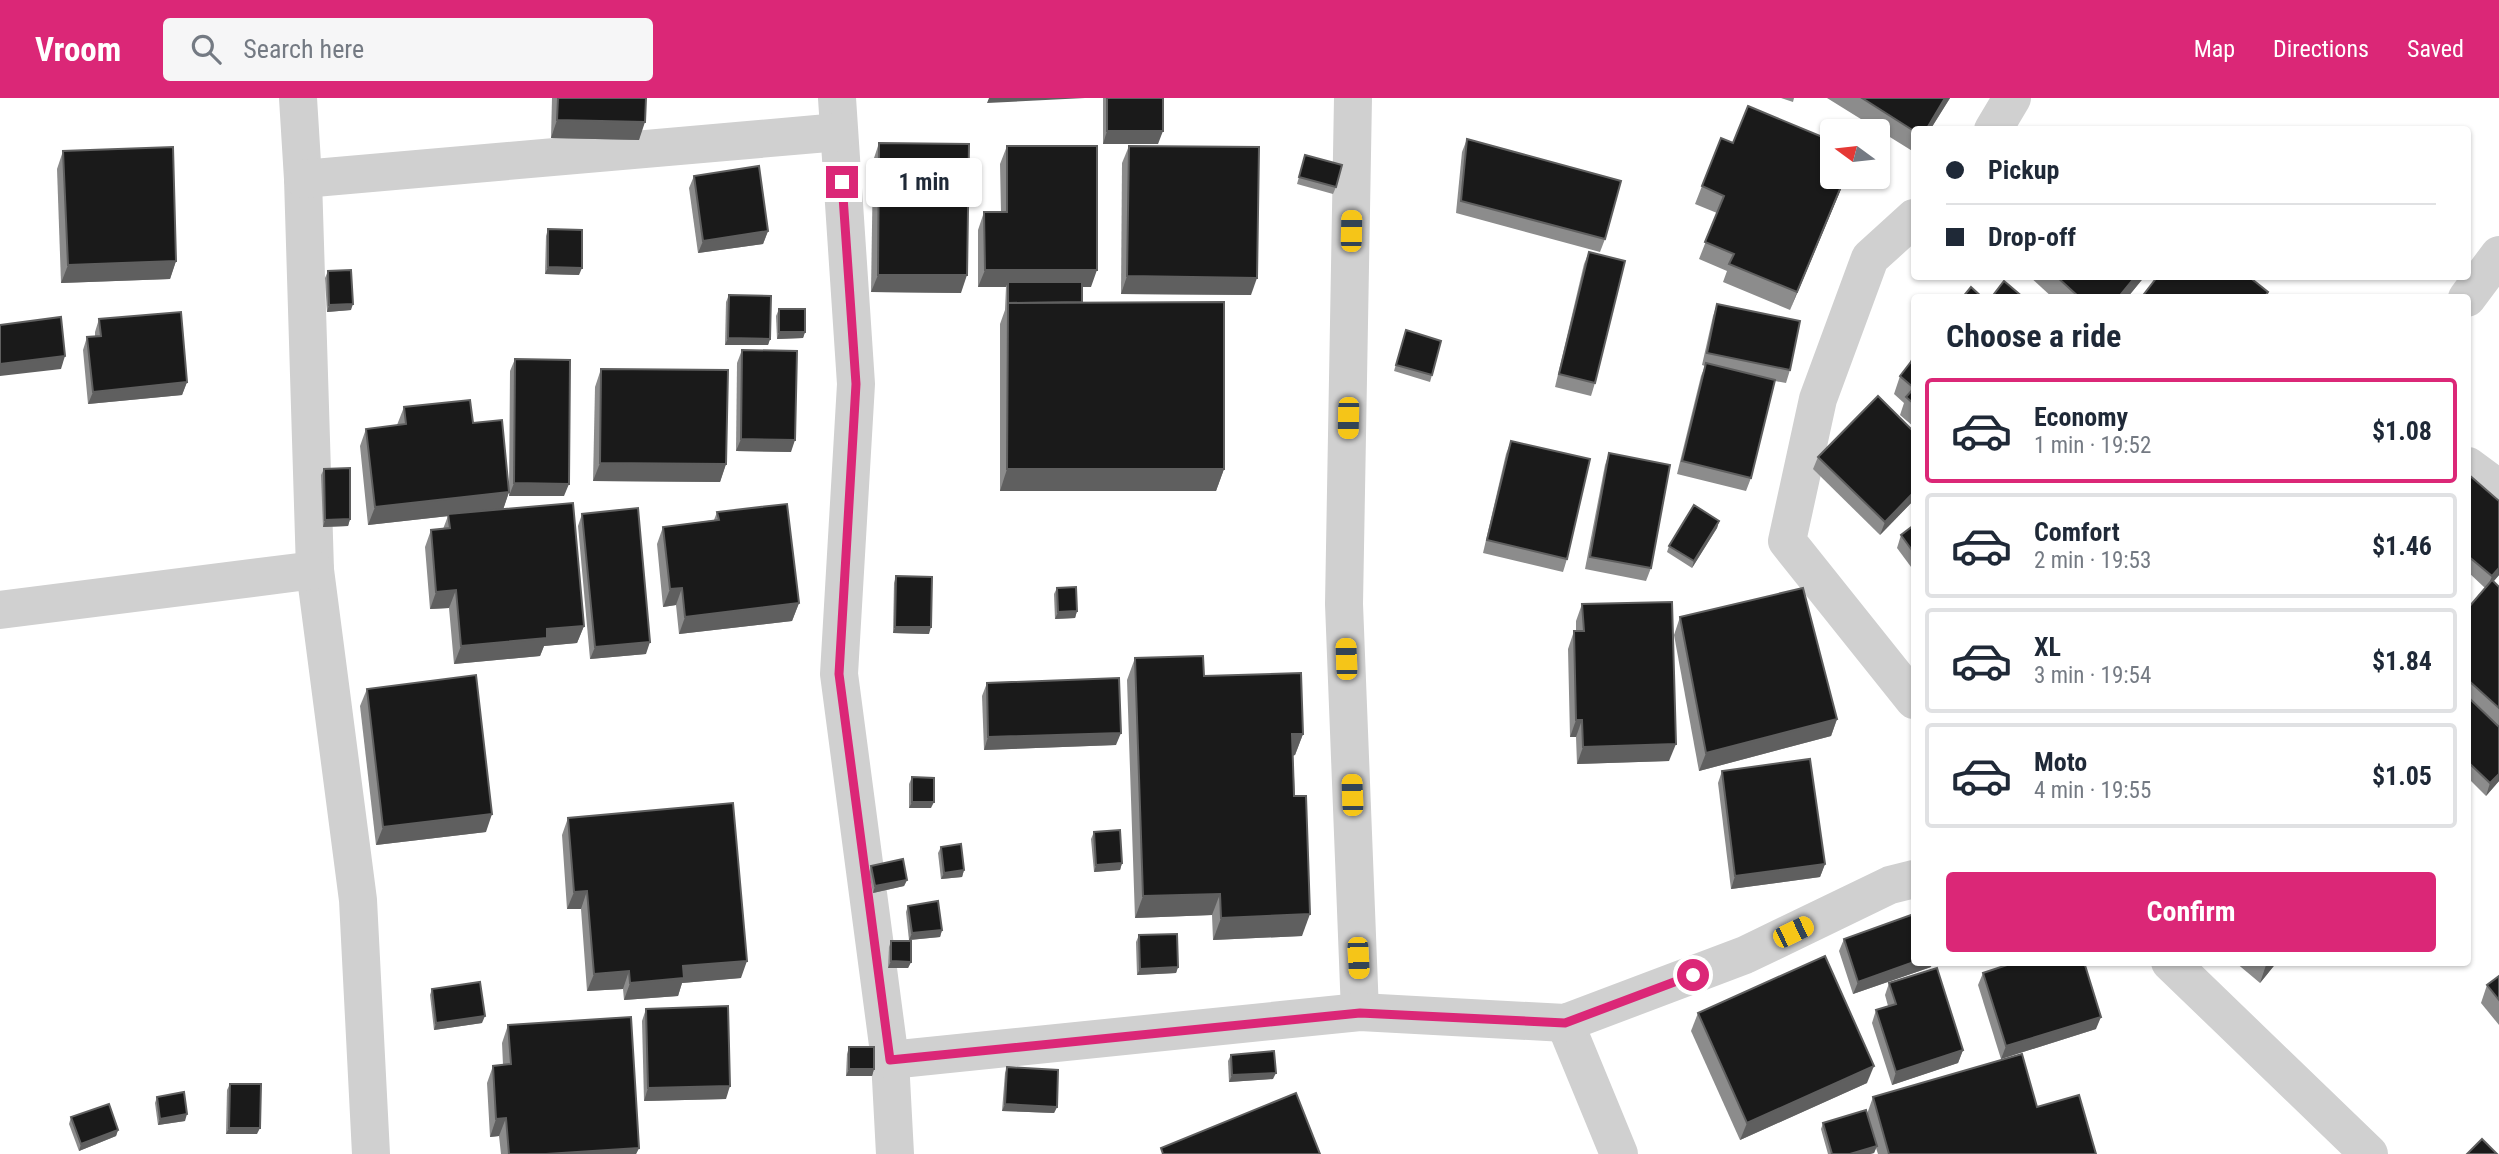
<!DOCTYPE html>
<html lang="en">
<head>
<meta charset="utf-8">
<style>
  :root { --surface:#fff; --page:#f6f6f7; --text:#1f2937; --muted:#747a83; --line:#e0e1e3; --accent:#db2777 }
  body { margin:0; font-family:"Roboto Condensed",sans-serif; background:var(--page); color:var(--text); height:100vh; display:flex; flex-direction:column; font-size:26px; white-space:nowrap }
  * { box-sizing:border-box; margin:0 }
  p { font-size:23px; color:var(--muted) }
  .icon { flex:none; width:38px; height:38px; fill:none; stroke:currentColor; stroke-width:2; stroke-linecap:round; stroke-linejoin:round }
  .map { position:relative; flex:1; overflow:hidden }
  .details { position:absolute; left:1911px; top:196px; width:560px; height:672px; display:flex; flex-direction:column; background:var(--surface); border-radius:7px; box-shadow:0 2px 5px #0004 }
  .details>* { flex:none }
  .hud { position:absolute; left:1911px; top:28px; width:560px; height:154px; border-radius:7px; box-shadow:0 2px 5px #0004; display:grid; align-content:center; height:154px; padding:0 35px; background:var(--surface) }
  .needle { width:46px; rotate:285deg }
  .fabs { position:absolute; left:1820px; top:21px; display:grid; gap:14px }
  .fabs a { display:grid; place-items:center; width:70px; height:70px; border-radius:7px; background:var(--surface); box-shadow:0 2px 5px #0004; font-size:35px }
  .end { position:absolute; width:32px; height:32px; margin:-16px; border:9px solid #db2777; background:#fff; box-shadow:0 0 0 4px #fff }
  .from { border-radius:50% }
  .bubble { position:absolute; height:49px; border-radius:7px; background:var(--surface); box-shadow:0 2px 5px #0004; font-size:23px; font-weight:700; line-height:49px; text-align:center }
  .car { position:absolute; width:21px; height:42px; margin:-21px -10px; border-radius:9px; box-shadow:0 0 5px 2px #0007; background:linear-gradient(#f5c518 24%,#345 0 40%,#f5c518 0 76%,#345 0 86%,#f5c518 0) }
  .hud b { display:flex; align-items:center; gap:24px; height:66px; font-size:26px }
  .hud b+b { border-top:2px solid var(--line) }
  .hud i { width:18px; height:18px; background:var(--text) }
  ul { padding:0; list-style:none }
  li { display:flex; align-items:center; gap:21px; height:105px; margin:0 14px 10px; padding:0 21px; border:4px solid var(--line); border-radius:7px }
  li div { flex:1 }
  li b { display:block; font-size:26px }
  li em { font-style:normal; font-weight:700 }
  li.selected { border-color:var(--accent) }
  li>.icon { width:63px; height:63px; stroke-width:1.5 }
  h2 { padding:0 35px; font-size:32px; line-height:84px }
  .button { display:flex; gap:14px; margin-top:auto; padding:14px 35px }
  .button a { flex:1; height:80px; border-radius:7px; background:var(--accent); color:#fff; font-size:28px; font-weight:700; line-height:80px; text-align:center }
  header { display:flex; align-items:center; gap:42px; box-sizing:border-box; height:98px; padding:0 35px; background:var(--accent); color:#fff }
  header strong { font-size:33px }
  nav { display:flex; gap:38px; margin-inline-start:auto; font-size:24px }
  .search { width:490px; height:63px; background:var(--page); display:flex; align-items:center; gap:18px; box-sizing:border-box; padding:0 24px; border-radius:7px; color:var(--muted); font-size:26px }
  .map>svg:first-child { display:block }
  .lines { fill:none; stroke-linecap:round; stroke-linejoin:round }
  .minor { stroke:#d0d0d0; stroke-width:38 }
  .wall { fill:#8c8c8c }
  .shaded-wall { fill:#5f5f5f }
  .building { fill:#1a1a1a; stroke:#5f5f5f; stroke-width:2 }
  .route { stroke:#db2777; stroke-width:9 }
</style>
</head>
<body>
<header>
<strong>Vroom</strong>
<div class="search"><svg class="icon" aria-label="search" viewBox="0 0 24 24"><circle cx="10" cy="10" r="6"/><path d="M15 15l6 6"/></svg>Search here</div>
<nav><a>Map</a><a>Directions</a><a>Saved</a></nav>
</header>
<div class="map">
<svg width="2499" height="1056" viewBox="0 0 2499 1056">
  <rect width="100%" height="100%" fill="#fff"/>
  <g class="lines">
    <g class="minor">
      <path d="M298,0L303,81L315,472L358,802L371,1056"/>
      <path d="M837,0L856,286L839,576L890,962L895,1056"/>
      <path d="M1353,0L1344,506L1360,914"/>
      <path d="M1993,32L2012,0"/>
      <path d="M303,81L839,34"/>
      <path d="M1914,120L1870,160L1818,301L1787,443L1914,602"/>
      <path d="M2467,200L2499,157"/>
      <path d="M2468,368L2499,391"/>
      <path d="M0,512L315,472"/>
      <path d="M2170,864L2369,1056"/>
      <path d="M1565,925L1619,1056"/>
      <path d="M890,962L1360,914L1565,925L1745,857L1890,787L1914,781"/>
    </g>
  </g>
  <g class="wall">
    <path d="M552,0H646L639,42L551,40Z"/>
    <path d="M1103,0H1163L1158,46H1103Z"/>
    <path d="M1781,0H1794L1793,4Z"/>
    <path d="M1827,0H1950L1930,32H1914V54Z"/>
    <path d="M1467,41L1605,141L1600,154L1456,115L1462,54Z"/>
    <path d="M879,45L961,195L871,194L873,63Z"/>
    <path d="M1007,48L1091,189H1082V204L1224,371L1216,393H1000V226L1005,212L1006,189H978V132L984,114H1001L1000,66Z"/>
    <path d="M1129,48L1251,197L1121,196L1122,65Z"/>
    <path d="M63,53L176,163L170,181L61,185L57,71Z"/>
    <path d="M1305,57L1336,89L1333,96L1297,86Z"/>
    <path d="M694,78L768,133L763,146L698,155L689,90Z"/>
    <path d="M1832,79H1846L1790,212L1723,184L1727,173L1699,161L1717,115L1695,106L1702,88Z"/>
    <path d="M548,131L579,177L545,176L546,138Z"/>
    <path d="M1589,154L1595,285L1591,298L1555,289L1584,166Z"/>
    <path d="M328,173L351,212L327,214L325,180Z"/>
    <path d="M2029,178H2145L2127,200H2053Z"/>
    <path d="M729,197L770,241L768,247H725L726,204Z"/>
    <path d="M1717,206L1790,272L1786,285L1775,283L1751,380L1746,393L1677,376L1701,278L1705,268L1702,267L1713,218Z"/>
    <path d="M779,211L805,234L803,240L777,241L776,218Z"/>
    <path d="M99,221L187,284L182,297L88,306L83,252L87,239L95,238V234Z"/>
    <path d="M1406,232L1432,277L1430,284L1394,273Z"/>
    <path d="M742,252L791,354L736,353L737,265Z"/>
    <path d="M1914,253V329L1900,317L1904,305L1894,296L1900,278L1909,267Z"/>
    <path d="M515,261L564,398H509V394L503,411L584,528L577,545L544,548L540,558L454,566L449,510L430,511L425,449L431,432L443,431L448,418L368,427L360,348L366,331L397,327L404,309L473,325L509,394L510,273Z"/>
    <path d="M601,271L726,366L720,384L593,383L595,289Z"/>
    <path d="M1914,334V402L1880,437L1813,371L1818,359Z"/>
    <path d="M1511,343L1567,461L1563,474L1483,455L1506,356Z"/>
    <path d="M1609,355L1651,470L1646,483L1585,471L1605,367Z"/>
    <path d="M324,371L350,421L348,428L323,429L321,377Z"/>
    <path d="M2468,376L2499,403V477L2493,484L2499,489V683L2486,698L2468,680V510L2485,490L2468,474Z"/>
    <path d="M717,414L799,505L792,523L679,536L676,507L663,509L657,446L663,429L714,422Z"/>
    <path d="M582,416L646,556L590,561L578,428Z"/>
    <path d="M1719,423L1717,430L1692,470L1667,454L1669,448Z"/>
    <path d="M1914,427V473L1897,450L1901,437Z"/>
    <path d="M896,478L929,536L893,535L894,485Z"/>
    <path d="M1057,490L1077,513L1075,520L1055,521L1054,496Z"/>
    <path d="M1582,506L1669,663L1577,666L1576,639H1570L1568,551L1574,533H1576V523Z"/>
    <path d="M1680,519L1837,621L1831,638L1699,673L1674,537Z"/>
    <path d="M1135,560L1204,578L1303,636L1295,657L1293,658L1302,838L1213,842L1212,817L1135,820L1127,582Z"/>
    <path d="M987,585L1116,647L984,652L982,598Z"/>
    <path d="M367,591L486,734L376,747L360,608Z"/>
    <path d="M1722,673L1825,766L1820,779L1731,791L1718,685Z"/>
    <path d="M912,679L931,710H909V686Z"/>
    <path d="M568,720L741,880L682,885L678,898L624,902L623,891L587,893L581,811H567L562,737Z"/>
    <path d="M1094,734L1122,765L1120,772L1094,774L1091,741Z"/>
    <path d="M941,749L964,772L962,779L941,781L938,755Z"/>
    <path d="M871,768L907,782L904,788L873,795L869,774Z"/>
    <path d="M908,808L942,832L940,839L909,842L906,814Z"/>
    <path d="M1139,837L1178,869L1176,875L1137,877L1136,844Z"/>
    <path d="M1844,841L1914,864H1932L1931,869L1853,896L1839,853Z"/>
    <path d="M891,843L911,864L908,870H888L889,849Z"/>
    <path d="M2235,864H2277L2260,885Z"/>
    <path d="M1983,875L2096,931L2001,961L1978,887Z"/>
    <path d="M2499,878V927L2481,905L2487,887Z"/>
    <path d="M1889,885L1963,952L1958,965L1892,987L1872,925L1876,912L1888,908L1885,897Z"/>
    <path d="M432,891L482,925L434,932L430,897Z"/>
    <path d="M646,911L726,1001L644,1003L642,923Z"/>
    <path d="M1698,915L1867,985L1740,1042L1691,933Z"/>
    <path d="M508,927L639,1050L636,1056H501L499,1038L490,1039L487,985L493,968L503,967L502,945Z"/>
    <path d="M849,949L874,971L872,978H846L847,956Z"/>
    <path d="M1231,957L1273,981L1229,984L1228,963Z"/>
    <path d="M1007,969L1057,1009L1054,1015L1002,1013L1005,975Z"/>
    <path d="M230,986L257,1036H226L227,992Z"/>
    <path d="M157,999L185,1023L158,1027L155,1005Z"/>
    <path d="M1873,999L2037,1009L2096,1056H1878L1876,1050L1874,1055L1870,1056H1828L1821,1031L1823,1025L1867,1016Z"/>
    <path d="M71,1019L118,1032L116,1038L79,1053L69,1026Z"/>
  </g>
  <g class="shaded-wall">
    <path d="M989,0H1085L987,5Z"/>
    <path d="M1945,0H1950L1930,32H1926Z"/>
    <path d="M557,22L645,24L639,42L551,40Z"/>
    <path d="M1107,33H1163L1158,46H1103Z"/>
    <path d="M1845,79H1846L1790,212L1797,194Z"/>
    <path d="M768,133L763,146L698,155L703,143Z"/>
    <path d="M176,163L170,181L61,185L68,167Z"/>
    <path d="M548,169L582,170L579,177L545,176Z"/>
    <path d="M985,172H1097L1091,189H1008V184L1006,189H978Z"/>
    <path d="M878,177H967L961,195L871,194Z"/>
    <path d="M1127,178L1257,180L1251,197L1121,196Z"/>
    <path d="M2136,178H2145L2127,200H2118Z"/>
    <path d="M353,206L351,212L327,214L329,207Z"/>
    <path d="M779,234H805L803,240L777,241Z"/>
    <path d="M728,240L770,241L768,247H725Z"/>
    <path d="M65,258L61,271L0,278V266Z"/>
    <path d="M187,284L182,297L88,306L93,294Z"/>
    <path d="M741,341L795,342L791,354L736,353Z"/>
    <path d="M600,365L726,366L720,384L593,383Z"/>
    <path d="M1007,371H1224L1216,393H1000Z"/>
    <path d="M514,385L569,386L564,398H509Z"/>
    <path d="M509,394L503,412L368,427L375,409Z"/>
    <path d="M1914,394V402L1880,437L1885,424Z"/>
    <path d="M350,421L348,428L323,429L325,422Z"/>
    <path d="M1719,423L1717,430L1692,470L1694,463Z"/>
    <path d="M2499,470V477L2487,491L2492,478Z"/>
    <path d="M682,490L676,507L663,509L670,491Z"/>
    <path d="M456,492L449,510L430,511L436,494Z"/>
    <path d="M799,505L792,523L679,536L685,519Z"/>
    <path d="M1077,513L1075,520L1055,521L1058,514Z"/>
    <path d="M584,528L577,545L544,548L540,558L454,566L461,548L547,531Z"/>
    <path d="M895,529H931L929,536L893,535Z"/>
    <path d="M650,544L646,556L590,561L595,549Z"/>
    <path d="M1837,621L1831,638L1699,673L1706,655Z"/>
    <path d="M1576,622H1582L1576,639H1570Z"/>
    <path d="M1121,635L1116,647L984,652L988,639Z"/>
    <path d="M1292,636H1303L1295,657L1284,658Z"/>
    <path d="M1676,646L1669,663L1577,666L1583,649Z"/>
    <path d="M2499,676V683L2486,698L2490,685Z"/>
    <path d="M912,704H934L931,710H909Z"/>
    <path d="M492,716L486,734L376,747L383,729Z"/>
    <path d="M1122,765L1120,772L1094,774L1096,767Z"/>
    <path d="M1825,766L1820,779L1731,791L1735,778Z"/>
    <path d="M964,772L962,779L941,781L944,775Z"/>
    <path d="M907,782L904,788L873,795L875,788Z"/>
    <path d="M587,793L581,811H567L574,794Z"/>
    <path d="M1220,796L1212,817L1135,820L1143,798Z"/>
    <path d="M1310,816L1302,838L1213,842L1221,820Z"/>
    <path d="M942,832L940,839L909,842L912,835Z"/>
    <path d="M747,863L741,880L682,885L678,898L624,902L630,885L683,868Z"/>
    <path d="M891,863L911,864L908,870H888Z"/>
    <path d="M1914,864H1932L1931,869L1853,896L1858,884Z"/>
    <path d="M2269,864H2277L2260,885L2266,867Z"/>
    <path d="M1178,869L1176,875L1137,877L1140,871Z"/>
    <path d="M629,873L623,891L587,893L594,876Z"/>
    <path d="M485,918L482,925L434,932L436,925Z"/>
    <path d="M2101,919L2096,931L2001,961L2006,948Z"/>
    <path d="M1963,952L1958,965L1892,987L1896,974Z"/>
    <path d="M1874,968L1867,985L1740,1042L1747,1025Z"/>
    <path d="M849,971H874L872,978H846Z"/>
    <path d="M1276,975L1273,981L1229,984L1232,977Z"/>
    <path d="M730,988L726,1001L644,1003L648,990Z"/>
    <path d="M1005,1006L1057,1009L1054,1015L1002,1013Z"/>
    <path d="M187,1016L185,1023L158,1027L160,1021Z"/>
    <path d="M506,1020L499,1038L490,1039L496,1021Z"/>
    <path d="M229,1030H260L257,1036H226Z"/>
    <path d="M118,1032L116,1038L79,1053L81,1046Z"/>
    <path d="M1877,1048L1874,1055L1870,1056H1850Z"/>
    <path d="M639,1050L636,1056H546Z"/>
  </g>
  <g class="building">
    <path d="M558,0H646L645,24L557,22Z"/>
    <rect x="1107" y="0" width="56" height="33"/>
    <path d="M1862,0H1945L1926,32H1914V33Z"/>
    <path d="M1748,8L1832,43V79H1845L1797,194L1729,166L1734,156L1705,144L1724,98L1702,88L1721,40L1733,45Z"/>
    <path d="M1467,41L1621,83L1605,141L1461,103Z"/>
    <path d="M879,45L969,46L967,177H878Z"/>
    <path d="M1007,48H1097V172H985L984,114H1007Z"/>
    <path d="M1129,48L1259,49L1257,180L1127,178Z"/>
    <path d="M173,49L176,163L68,167L63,53Z"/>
    <path d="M1305,57L1342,67L1336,89L1299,79Z"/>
    <path d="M759,68L768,133L703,143L694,78Z"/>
    <path d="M548,131L582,132V170L548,169Z"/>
    <path d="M1589,154L1625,163L1595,285L1559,276Z"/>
    <path d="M351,172L353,206L329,207L328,173Z"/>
    <path d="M2056,178H2136L2118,200H2080Z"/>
    <path d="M2158,178H2248L2268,194L2264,200H2141Z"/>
    <path d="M2004,183L2024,200H1991Z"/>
    <path d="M1008,184H1082V204L1008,205V207Z"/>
    <path d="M1971,189L1983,200H1962Z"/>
    <path d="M729,197L771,198L770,241L728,240Z"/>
    <path d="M1224,204V371H1007L1008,205Z"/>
    <path d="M1717,206L1800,223L1790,272L1707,255Z"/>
    <rect x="779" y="211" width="26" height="23"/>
    <path d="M181,214L187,284L93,294L87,239L101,238L99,221Z"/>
    <path d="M61,219L65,258L0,266V227Z"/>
    <path d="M1406,232L1441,243L1432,277L1396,267Z"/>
    <path d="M742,252L797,253L795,342L741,341Z"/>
    <path d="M1914,260V306L1906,299L1914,290L1900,278Z"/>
    <path d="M515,261L570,262L569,386L514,385Z"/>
    <path d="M1706,265L1775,282L1751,380L1682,363Z"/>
    <path d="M601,271L728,272L726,366L600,365Z"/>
    <path d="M1878,298L1914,334V394L1885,424L1818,359Z"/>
    <path d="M470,302L473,325L502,322L509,394L375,409L366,331L406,326L404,309Z"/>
    <path d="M1511,343L1590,361L1567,461L1487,442Z"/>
    <path d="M1609,355L1670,367L1651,470L1590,459Z"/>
    <path d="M350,370V421L325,422L324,371Z"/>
    <path d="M2468,376L2499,403V470L2492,478L2468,458Z"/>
    <path d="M573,405L584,528L547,531V540L461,548L456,492L436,494L431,432L450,430L448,416Z"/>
    <path d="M787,406L799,505L685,519L682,490L670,491L663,429L719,422L717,414Z"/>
    <path d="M1694,407L1719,423L1694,463L1669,448Z"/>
    <path d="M638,410L650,544L595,549L582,416Z"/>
    <path d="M1914,427V455L1901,437Z"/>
    <path d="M896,478L932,479L931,529H895Z"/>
    <path d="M2492,482L2499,489V610L2468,582V510Z"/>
    <path d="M1076,489L1077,513L1058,514L1057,490Z"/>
    <path d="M1803,490L1837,621L1706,655L1680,519Z"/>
    <path d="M1672,504L1676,646L1583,649L1582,622H1576L1574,533H1584L1582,506Z"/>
    <path d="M1203,558L1204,578L1301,575L1303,636H1292L1294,698H1306L1310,816L1221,820L1220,796L1143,798L1135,560Z"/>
    <path d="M476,577L492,716L383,729L367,591Z"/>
    <path d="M1119,580L1121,635L988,639L987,585Z"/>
    <path d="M2468,599L2499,629V676L2490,685L2468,664V665Z"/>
    <path d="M1810,661L1825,766L1735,778L1722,673Z"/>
    <path d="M912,679L934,680V704H912Z"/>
    <path d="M733,705L747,863L683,868L684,880L630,885L629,873L594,876L587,793L574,794L568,720Z"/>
    <path d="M1120,732L1122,765L1096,767L1094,734Z"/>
    <path d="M961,746L964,772L944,775L941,749Z"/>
    <path d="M903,761L907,782L875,788L871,768Z"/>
    <path d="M938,803L942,832L912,835L908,808Z"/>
    <path d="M1914,816V864L1858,884L1844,841Z"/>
    <path d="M1177,836L1178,869L1140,871L1139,837Z"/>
    <path d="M891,843H911V864L891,863Z"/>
    <path d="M1825,858L1874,968L1747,1025L1698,915Z"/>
    <path d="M2016,864H2084L2101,919L2006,948L1983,875Z"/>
    <path d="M1937,870L1963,952L1896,974L1876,912L1896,906L1889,885Z"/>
    <path d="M2499,878V902L2487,887Z"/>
    <path d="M480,884L485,918L436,925L432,891Z"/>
    <path d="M728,908L730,988L648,990L646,911Z"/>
    <path d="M631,919L639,1050L546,1056H509L506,1020L496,1021L493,968L511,966L508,927Z"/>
    <rect x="849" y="949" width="25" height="22"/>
    <path d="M1274,953L1276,975L1232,977L1231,957Z"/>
    <path d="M2022,956L2037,1009L2079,997L2096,1056H1889L1873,999Z"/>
    <path d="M1007,969L1058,972L1057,1009L1005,1006Z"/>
    <path d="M230,986H261L260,1030H229Z"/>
    <path d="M184,994L187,1016L160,1021L157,999Z"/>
    <path d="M1296,995L1320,1056H1163L1161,1050Z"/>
    <path d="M109,1006L118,1032L81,1046L71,1019Z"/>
    <path d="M1866,1012L1877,1048L1850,1056H1832L1823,1025Z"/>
    <path d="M2482,1041L2497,1056H2467Z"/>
  </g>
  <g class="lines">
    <path class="route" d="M842,84L856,286L839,576L890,962L1360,915L1565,925L1693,877"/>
  </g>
</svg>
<div class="fabs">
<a><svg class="needle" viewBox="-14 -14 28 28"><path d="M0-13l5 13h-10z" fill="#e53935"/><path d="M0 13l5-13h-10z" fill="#747a83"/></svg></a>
</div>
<i class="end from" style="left:1693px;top:877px"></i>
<i class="end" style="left:842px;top:84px"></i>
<div class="bubble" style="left:866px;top:60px;width:116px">1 min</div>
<i class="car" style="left:1351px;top:133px;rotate:1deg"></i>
<i class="car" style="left:1348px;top:320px;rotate:181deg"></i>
<i class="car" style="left:1346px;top:561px;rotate:358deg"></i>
<i class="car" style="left:1352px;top:697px;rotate:358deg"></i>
<i class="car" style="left:1793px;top:834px;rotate:64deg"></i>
<i class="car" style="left:1358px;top:860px;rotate:177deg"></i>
<div class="hud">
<b><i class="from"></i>Pickup</b>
<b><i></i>Drop-off</b>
</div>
<section class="details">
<h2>Choose a ride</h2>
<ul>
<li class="selected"><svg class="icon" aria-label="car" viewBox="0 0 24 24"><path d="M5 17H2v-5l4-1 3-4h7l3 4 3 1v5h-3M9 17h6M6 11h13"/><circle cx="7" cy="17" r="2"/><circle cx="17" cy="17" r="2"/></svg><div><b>Economy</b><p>1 min · 19:52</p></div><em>$1.08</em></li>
<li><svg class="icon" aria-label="car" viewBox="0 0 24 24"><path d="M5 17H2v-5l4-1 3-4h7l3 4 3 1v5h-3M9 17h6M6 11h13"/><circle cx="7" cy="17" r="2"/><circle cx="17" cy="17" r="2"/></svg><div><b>Comfort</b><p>2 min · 19:53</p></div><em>$1.46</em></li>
<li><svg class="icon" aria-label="car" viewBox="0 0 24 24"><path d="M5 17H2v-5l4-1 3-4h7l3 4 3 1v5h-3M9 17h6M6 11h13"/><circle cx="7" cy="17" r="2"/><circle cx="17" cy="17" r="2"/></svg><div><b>XL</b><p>3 min · 19:54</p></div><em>$1.84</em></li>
<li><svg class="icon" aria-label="car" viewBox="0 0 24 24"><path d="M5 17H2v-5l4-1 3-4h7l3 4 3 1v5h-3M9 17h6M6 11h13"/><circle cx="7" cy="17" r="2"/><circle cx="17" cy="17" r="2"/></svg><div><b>Moto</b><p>4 min · 19:55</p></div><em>$1.05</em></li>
</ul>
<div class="button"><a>Confirm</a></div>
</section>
</div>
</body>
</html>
